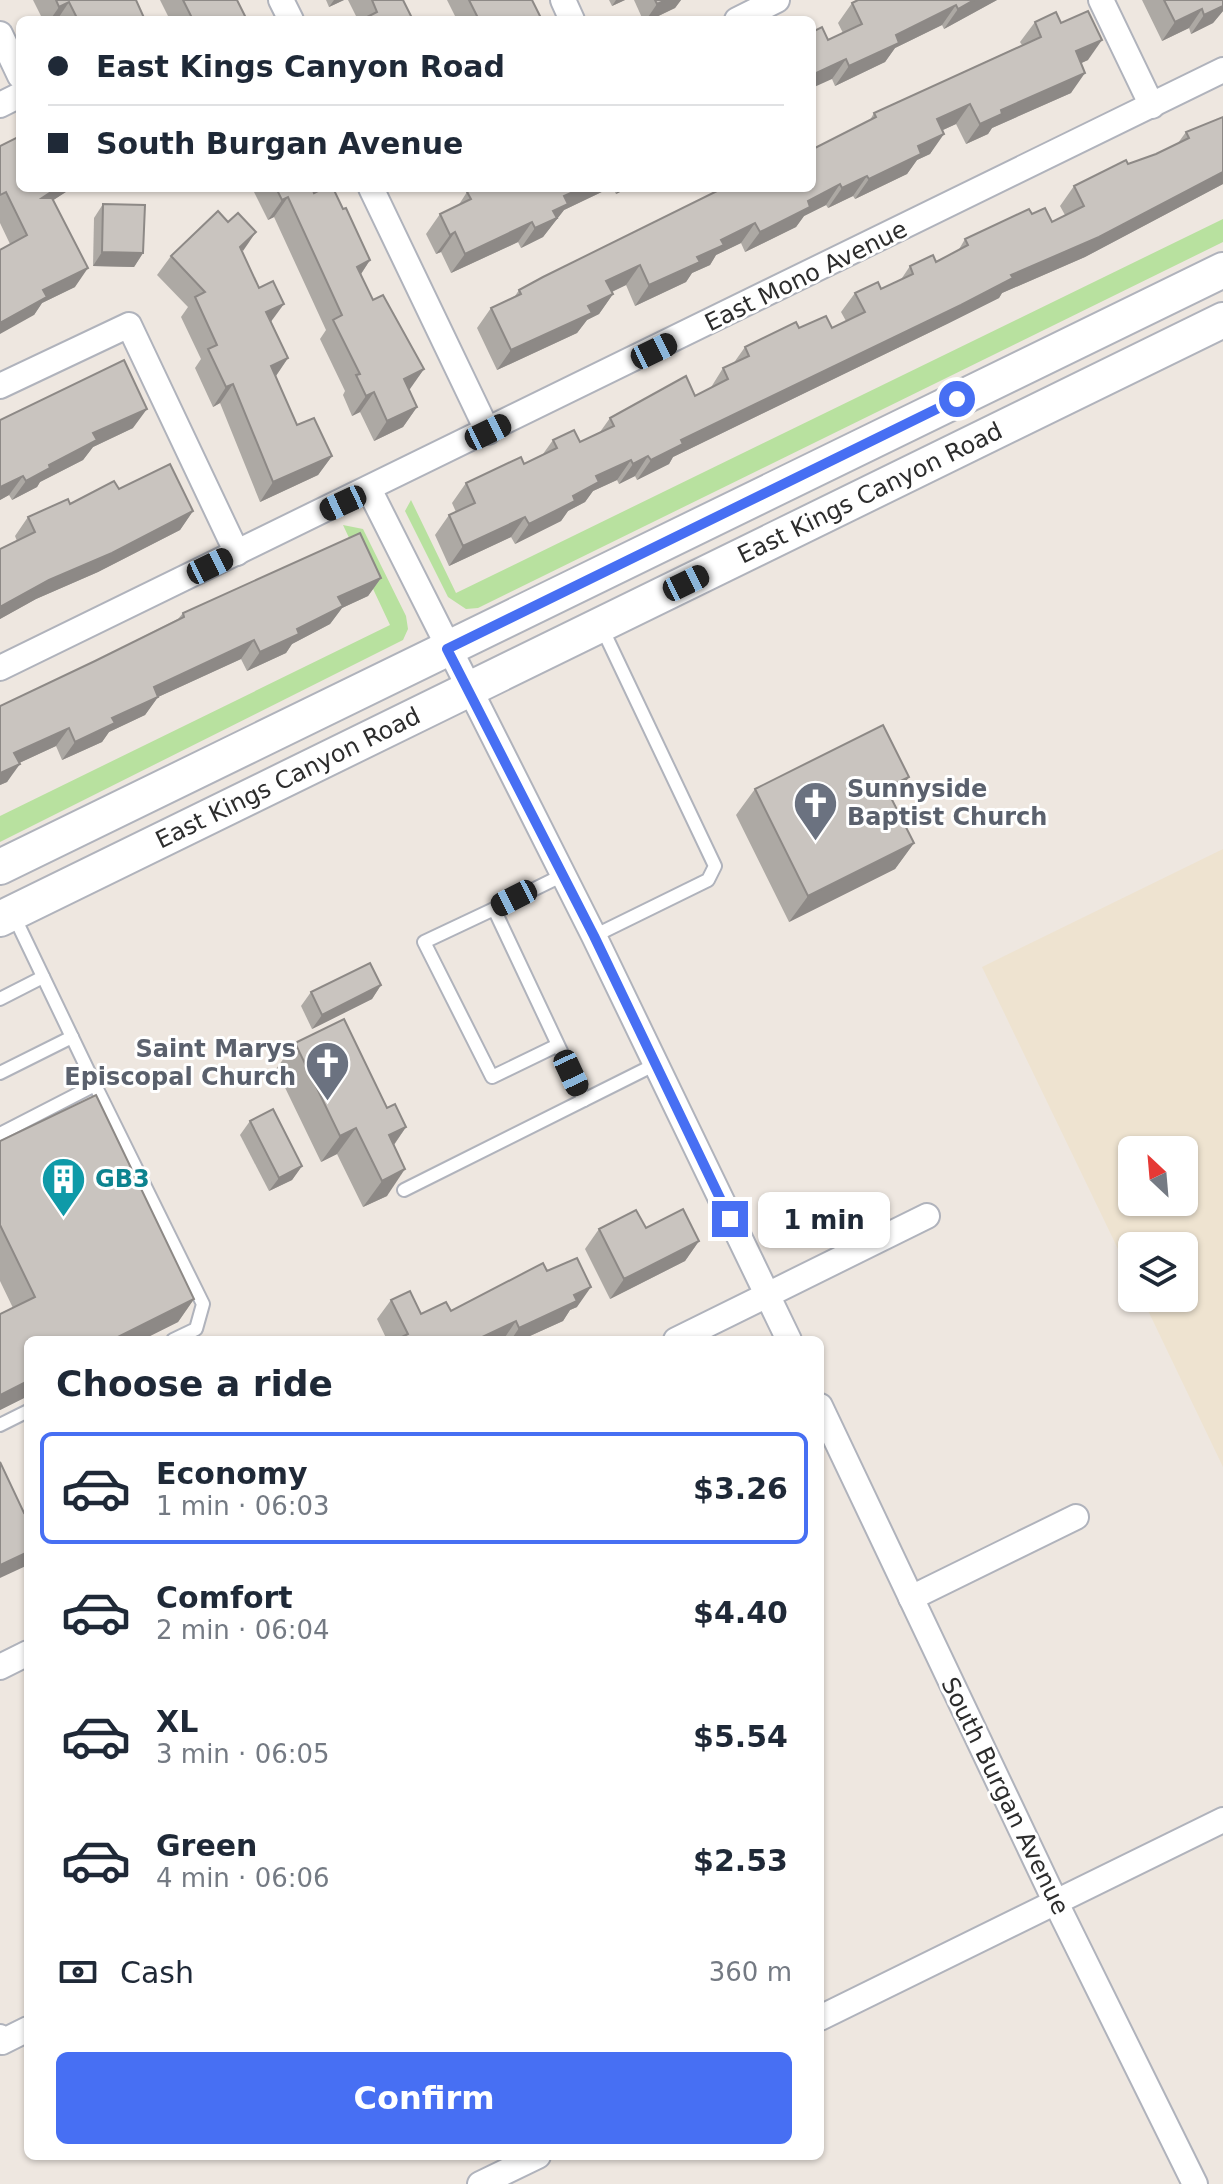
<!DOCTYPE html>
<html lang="en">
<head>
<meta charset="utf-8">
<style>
  :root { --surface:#fff; --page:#f6f6f7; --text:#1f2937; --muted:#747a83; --line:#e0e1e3; --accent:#476ff3 }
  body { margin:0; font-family:"DejaVu Sans",sans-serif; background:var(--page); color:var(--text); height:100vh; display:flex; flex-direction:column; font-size:30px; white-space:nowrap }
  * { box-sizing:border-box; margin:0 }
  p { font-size:26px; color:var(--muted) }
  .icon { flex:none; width:44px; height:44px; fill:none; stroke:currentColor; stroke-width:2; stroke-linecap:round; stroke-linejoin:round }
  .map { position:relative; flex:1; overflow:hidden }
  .side { position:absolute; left:24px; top:1336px; width:800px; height:824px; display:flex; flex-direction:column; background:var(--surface); border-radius:12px; box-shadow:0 2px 6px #0004 }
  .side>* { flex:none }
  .guide { position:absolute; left:16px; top:16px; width:800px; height:176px; border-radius:12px; box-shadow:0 2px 6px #0004; display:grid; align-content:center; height:176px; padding:0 32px; background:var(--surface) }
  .needle { width:52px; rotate:334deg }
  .fabs { position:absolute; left:1118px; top:1136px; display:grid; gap:16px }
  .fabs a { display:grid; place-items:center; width:80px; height:80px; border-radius:12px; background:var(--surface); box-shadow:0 2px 6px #0004; font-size:40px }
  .end { position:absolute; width:36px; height:36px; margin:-18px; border:10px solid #476ff3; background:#fff; box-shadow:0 0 0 4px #fff }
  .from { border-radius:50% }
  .bubble { position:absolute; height:56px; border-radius:12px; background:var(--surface); box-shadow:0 2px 6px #0004; font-size:26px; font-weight:700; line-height:56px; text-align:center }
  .car { position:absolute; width:24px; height:48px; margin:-24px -12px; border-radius:10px; box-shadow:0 0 6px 2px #0007; background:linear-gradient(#222 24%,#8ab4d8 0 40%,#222 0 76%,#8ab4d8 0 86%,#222 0) }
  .guide b { display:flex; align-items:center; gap:28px; height:76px; font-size:30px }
  .guide b+b { border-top:2px solid var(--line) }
  .guide i { width:20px; height:20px; background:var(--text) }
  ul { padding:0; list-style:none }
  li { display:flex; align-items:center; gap:24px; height:112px; margin:0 16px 12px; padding:0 16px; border:4px solid transparent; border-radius:12px }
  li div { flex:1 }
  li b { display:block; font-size:30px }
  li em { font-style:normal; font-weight:700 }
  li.active { border-color:var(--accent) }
  li>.icon { width:72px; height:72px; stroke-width:1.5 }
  h2 { padding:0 32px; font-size:36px; line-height:96px }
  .pay { display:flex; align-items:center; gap:20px; height:88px; padding:0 32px; font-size:30px }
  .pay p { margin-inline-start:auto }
  .cta { display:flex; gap:16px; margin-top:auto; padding:16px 32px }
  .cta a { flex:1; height:92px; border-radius:12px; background:var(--accent); color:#fff; font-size:32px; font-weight:700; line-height:92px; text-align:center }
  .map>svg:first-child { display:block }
  .education { fill:#eee3d0; fill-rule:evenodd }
  .green { fill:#b8e19f }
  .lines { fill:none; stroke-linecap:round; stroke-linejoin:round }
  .service-casing { stroke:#b0b3bc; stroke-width:16 }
  .minor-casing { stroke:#b0b3bc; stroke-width:28 }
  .secondary-casing { stroke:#b0b3bc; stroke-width:38 }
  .service { stroke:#fff; stroke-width:12 }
  .minor { stroke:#fff; stroke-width:24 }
  .secondary { stroke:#fff; stroke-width:34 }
  .wall { fill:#ada9a4 }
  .shaded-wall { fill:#8d8986 }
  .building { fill:#c9c4bf; stroke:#8d8986; stroke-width:2 }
  .route { stroke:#476ff3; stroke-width:10 }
  .labels { text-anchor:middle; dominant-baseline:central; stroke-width:6; stroke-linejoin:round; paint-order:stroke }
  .street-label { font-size:24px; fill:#2d2d2d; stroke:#fff }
  .worship-label { font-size:24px; font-weight:bold; fill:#5b616d; stroke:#fff; text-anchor:start }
  .culture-label { font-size:24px; font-weight:bold; fill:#0d838f; stroke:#fff; text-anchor:start }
</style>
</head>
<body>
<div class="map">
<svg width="1223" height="2184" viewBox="0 0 1223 2184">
  <rect width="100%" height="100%" fill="#eee7e0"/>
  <path class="education" d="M1223,849V1467L1142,1298H1184V1246H1132V1278L982,967ZM1132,1150H1184V1202H1132Z"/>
  <g class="green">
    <path d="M1223,219V242L478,608L466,609L448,597L405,511L411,500L456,593Z"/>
    <path d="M343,525L363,529L406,616L408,629L403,640L0,842V816L390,625Z"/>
  </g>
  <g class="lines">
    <defs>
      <g id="service">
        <path d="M494,909L563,875"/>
        <path d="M594,936L708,880L715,866L602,628"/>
        <path d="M0,999L43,977"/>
        <path d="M558,1045L492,1077L424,942L494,909L584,1100"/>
        <path d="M0,1073L72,1037"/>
        <path d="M95,1085L203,1304L196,1329L173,1340"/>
        <path d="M0,1134L95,1085L13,914"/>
        <path d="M404,1190L656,1064"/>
        <path d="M0,1425L28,1411"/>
      </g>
      <g id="minor">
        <path d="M281,0L291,20"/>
        <path d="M563,0L572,20"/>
        <path d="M1101,0L1152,106"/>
        <path d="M737,20L777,0"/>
        <path d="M0,34L20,76"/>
        <path d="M0,105L20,95"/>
        <path d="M371,188L488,432"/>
        <path d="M0,386L129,325L237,553"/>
        <path d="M370,491L594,936L789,1340"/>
        <path d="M0,668L1223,70"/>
        <path d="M676,1340L927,1216"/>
        <path d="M820,1406L1056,1903L1195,2184"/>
        <path d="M911,1598L1076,1517"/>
        <path d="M0,1667L28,1653"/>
        <path d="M820,2018L1223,1820"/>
        <path d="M0,2037L2,2042L28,2029"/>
        <path d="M480,2184L538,2156"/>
      </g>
      <g id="secondary">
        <path d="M0,867L1223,270"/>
        <path d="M0,919L1223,320"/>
      </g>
    </defs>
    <use href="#service" class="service-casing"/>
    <use href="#minor" class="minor-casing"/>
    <use href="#secondary" class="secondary-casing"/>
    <use href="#service" class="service"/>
    <use href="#minor" class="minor"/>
    <use href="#secondary" class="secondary"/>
  </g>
  <g class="wall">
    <path d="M33,0H136L145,20H43Z"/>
    <path d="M160,0H237L247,20H170Z"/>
    <path d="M326,0H344L329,7Z"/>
    <path d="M348,0H403L413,20H358Z"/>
    <path d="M447,0H532L542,20H457Z"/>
    <path d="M609,0H625L612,6Z"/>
    <path d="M634,0H681L675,8L650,20H643Z"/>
    <path d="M997,0L944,29L942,25L895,48L885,62L835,86L832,79L828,40L843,33L838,23L852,3Z"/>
    <path d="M1142,0H1223V11L1213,23L1191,34L1189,28L1162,41Z"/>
    <path d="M1035,22L1061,23L1088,60L1081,63L1071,93L992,128L988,134L966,144L956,124L943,130L930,154L917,160L907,174L855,199L853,196L828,208L826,205L804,216L796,227L745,252L741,243L716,255L710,265L692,273L686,282L635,306L626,285L612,292L613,294L599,314L587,320L577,333L497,370L477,328L491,308L515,296L519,290L717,191L719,188H812L815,148L870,120L874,113L1022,45L1020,42Z"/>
    <path d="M1223,117V184L1085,257L1002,293L999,298L947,324L673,457L669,464L637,480L635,476L619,484L617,480L593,491L585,502L568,511L561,521L515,544L511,537L449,566L435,535L449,515L456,512L452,503L466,483L524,464L543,454L553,440L580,442L600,432L610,418L695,396L710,389L723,368L733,364L745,347L799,328H832L846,321L841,312L855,293L881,289L900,281L910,266L936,262L958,251L965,239L1032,214L1052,222L1065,215L1060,206L1074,186L1156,154L1178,143L1186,132Z"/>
    <path d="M0,146L20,188H72L53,200L75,287L42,303L34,315L10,244L0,223Z"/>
    <path d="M252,188H312L314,193L343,209L370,260L361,274L373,300L424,369L409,389L417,407L403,427L374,441L360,412L352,416L343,395L345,391L320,339L326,330L274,217L268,220Z"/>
    <path d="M475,188H610L564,210L543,237L521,248L518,242L451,273L441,252L436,254L426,234L440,214L458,206L467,192Z"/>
    <path d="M613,188H628L616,194Z"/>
    <path d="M103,204L143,253L134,267L93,266L94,218Z"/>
    <path d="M242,252L271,321L288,358L276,376L297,425L332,456L318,475L260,502L220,403L213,407L195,368L201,359L181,317L188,307L157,275L171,256Z"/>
    <path d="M0,420L133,428L93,447L83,460L40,482L37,487L12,500L9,495L0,500Z"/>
    <path d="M119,489L193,511L180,530L98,572L36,599L0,619V549L17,541L15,536L28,517Z"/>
    <path d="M381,578L368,596L342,608L330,624L292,644L286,653L247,671L241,659L158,697L145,715L109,732L102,742L62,760L56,746L19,763L7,782L0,785V706L95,661L178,619L183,613Z"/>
    <path d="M909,777L892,800L914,843L895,869L789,922L736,815L755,789Z"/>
    <path d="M381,985L372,999L312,1029L301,1006L311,992Z"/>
    <path d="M295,1043L387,1108L406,1127L394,1145L387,1196L363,1207L337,1154L321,1162L276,1069Z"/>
    <path d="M250,1121L302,1166L292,1180L269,1191L240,1135Z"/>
    <path d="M0,1141L194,1299L178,1322L142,1340H28V1396L0,1410V1314L13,1308L0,1281Z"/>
    <path d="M646,1228L699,1241L685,1261L610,1299L585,1249L599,1229Z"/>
    <path d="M547,1271L577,1307L570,1310L563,1321L521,1340H387L377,1319L391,1300L421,1314L451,1311Z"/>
  </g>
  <g class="shaded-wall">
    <path d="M334,0H344L329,7Z"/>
    <path d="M616,0H625L612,6Z"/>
    <path d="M666,0H681L675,8L650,20H646L657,4Z"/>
    <path d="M974,0H997L944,29L958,9Z"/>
    <path d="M1223,0V11L1213,23L1191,34L1204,15Z"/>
    <path d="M69,2L57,20H50L59,7Z"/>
    <path d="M956,5L942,25L895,48L885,62L835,86L849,66L896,35Z"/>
    <path d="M1202,9L1189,28L1162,41L1175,22Z"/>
    <path d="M1102,40L1088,60L1062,72L1076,51Z"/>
    <path d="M846,59L832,79L812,88V75Z"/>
    <path d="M1085,73L1071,93L992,128L988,134L966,144L980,124L1001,110Z"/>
    <path d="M970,104L956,124L923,139L937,119Z"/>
    <path d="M944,134L930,154L917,160L907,174L855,199L869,179L918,146Z"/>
    <path d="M1223,172V184L1085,257L1002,293L999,298L947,324L673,457L669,464L637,480L651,460L681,440L1011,275Z"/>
    <path d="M867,176L853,196L828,208L842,188Z"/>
    <path d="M840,184L826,205L804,216L796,227L745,252L760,232L808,201Z"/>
    <path d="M57,188H72L29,216L42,198Z"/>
    <path d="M582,188H610L564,210L543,237L521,248L535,228L564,196Z"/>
    <path d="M620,188H628L616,194Z"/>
    <path d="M288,197L274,217L268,220L282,200Z"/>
    <path d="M532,222L518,242L451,273L465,254Z"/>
    <path d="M755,223L741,243L716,255L710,265L692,273L686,282L635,306L649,285L697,257L721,240Z"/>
    <path d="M256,232L243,251L240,247Z"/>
    <path d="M455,232L441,252L436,254L450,235Z"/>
    <path d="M102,252L143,253L134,267L93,266Z"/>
    <path d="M370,260L357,280V267Z"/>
    <path d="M640,265L626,285L592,301L606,281Z"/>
    <path d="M88,268L75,287L42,303L34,315L0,334V323L43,290Z"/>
    <path d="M613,294L599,314L587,320L577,333L497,370L511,350L588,306Z"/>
    <path d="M284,304L270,323L266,312Z"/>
    <path d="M288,358L275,377L271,366Z"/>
    <path d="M424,369L410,389L390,398L404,379Z"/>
    <path d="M233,384L220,403L213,407L226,387Z"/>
    <path d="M374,392L360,412L352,416L366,396Z"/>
    <path d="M417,407L403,427L374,441L387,421Z"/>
    <path d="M147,409L133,428L93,447L83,460L40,482L37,487L12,500L26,481L93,433Z"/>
    <path d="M332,456L318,475L260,502L273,482Z"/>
    <path d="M648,456L635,476L619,484L633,464Z"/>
    <path d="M631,460L617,480L593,491L585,502L568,511L561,521L515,544L529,524L573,496L596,476Z"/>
    <path d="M23,476L9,495L0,500V487Z"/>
    <path d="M193,511L180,530L98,572L36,599L0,619V607L49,580Z"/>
    <path d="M525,517L511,537L449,566L463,546Z"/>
    <path d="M381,578L368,596L342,608L330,624L292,644L286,653L247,671L260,652L297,629L338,597Z"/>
    <path d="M254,640L241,659L158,697L145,715L109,732L102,742L62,760L75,742L112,718L154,687Z"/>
    <path d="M69,728L56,746L2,771L14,753Z"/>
    <path d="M20,764L7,782L0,785V773Z"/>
    <path d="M909,777L890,803L886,788Z"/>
    <path d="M914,843L895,869L789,922L808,896Z"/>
    <path d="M381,985L372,999L312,1029L322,1015Z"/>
    <path d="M406,1127L388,1153L371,1162L389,1135Z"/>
    <path d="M356,1128L337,1154L321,1162L340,1136Z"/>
    <path d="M302,1166L292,1180L269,1191L279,1178Z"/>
    <path d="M405,1169L387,1196L363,1207L382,1181Z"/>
    <path d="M699,1241L685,1261L610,1299L624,1279Z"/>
    <path d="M591,1287L577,1307L570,1310L563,1321L521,1340H511L519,1328L574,1295Z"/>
    <path d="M194,1299L178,1322L142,1340H112Z"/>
    <path d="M516,1321L503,1340H476Z"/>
    <path d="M28,1381V1396L0,1410V1395Z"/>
    <path d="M28,1552V1565L0,1578V1565Z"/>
  </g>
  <g class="building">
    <path d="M56,0H136L145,20H78L69,2L59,7Z"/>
    <path d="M183,0H237L247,20H193Z"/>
    <path d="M372,0H403L413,20H368L367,17L377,12Z"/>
    <path d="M469,0H532L542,20H479Z"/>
    <path d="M655,0H666L657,4Z"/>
    <path d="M858,0H974L958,9L956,5L896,35L899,43L849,66L846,59L812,75V32L822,27L828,40L862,24L852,3Z"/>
    <path d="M1164,0H1223V6L1204,15L1202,9L1175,22Z"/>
    <path d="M1088,11L1102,40L1076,51L1085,73L1001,110L1002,114L980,124L970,104L937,119L944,134L918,146L921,154L869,179L867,176L842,188L840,184L808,201L810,207L760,232L755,223L721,240L724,245L697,257L700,262L649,285L640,265L606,281L613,294L588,306L592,313L511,350L491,308L521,294L519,290L543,277L723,188H812V145L815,148L876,117L874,113L1041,37L1035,22L1056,12L1061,23Z"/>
    <path d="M1223,117V172L1099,237L1011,275L1013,278L961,305L681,440L683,444L651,460L648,456L633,464L631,460L596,476L599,482L573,496L575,501L529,524L525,517L463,546L449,515L475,503L466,483L521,457L524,464L557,448L553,440L574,430L580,442L614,426L610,418L686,376L695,396L728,379L723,368L749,356L745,347L796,322L799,328L826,316L832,328L865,312L855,293L878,282L881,289L913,274L910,266L933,255L936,262L968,245L965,239L1029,209L1032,214L1045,208L1052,222L1084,206L1074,186L1126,160L1128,164L1156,154L1189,138L1186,132Z"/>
    <path d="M20,136V188H57L42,198H52L88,268L43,290L47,297L0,323V250L27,235L6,192L0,195V146Z"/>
    <path d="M276,188H312L314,193L324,188H333L343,209L346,208L370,260L357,267L373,300L383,295L424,369L404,379L417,407L387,421L374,392L366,396L356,375L360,374L333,320L342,315L288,197L282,200Z"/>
    <path d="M475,188H582L564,196L568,204L553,211L557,218L535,228L532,222L465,254L455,232L450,235L440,214L471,199L467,192Z"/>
    <path d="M103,204L145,205L143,253L102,252Z"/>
    <path d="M218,211L228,222L238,213L256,232L240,247L259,288L273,281L284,304L266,312L288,358L271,366L297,425L314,418L332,456L273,482L233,384L226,387L208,349L217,345L195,297L205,292L171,256Z"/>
    <path d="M124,360L147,409L93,433L97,440L49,465L50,468L26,481L23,476L0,487V420Z"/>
    <path d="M170,464L193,511L112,553L49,580L0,607V549L35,532L28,517L68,499L70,504L114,481L119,489Z"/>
    <path d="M360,533L381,578L338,597L343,606L297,629L299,634L260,652L254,640L154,687L158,697L112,718L115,723L75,742L69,728L14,753L20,764L0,773V706L95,661L184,617L183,613Z"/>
    <path d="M883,725L909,777L886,788L914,843L808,896L755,789Z"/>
    <path d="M370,963L381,985L322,1015L311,992Z"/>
    <path d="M344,1019L387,1108L395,1104L406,1127L389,1135L405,1169L382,1181L356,1128L340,1136L295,1043Z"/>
    <path d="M96,1095L194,1299L112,1340H28V1381L0,1395V1314L35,1297L0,1225V1141Z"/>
    <path d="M273,1109L302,1166L279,1178L250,1121Z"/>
    <path d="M683,1209L699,1241L624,1279L599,1229L636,1210L646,1228Z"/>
    <path d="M577,1258L591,1287L574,1295L577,1301L519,1328L516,1321L476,1340H396L408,1334L391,1300L410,1291L421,1314L446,1302L451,1311L543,1263L547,1271Z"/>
    <path d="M0,1462L24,1513L28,1511V1552L0,1565Z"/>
  </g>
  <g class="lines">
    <path class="route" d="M730,1219L594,936L447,649L957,399"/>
  </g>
  <defs>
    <symbol id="church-pin" viewBox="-11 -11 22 30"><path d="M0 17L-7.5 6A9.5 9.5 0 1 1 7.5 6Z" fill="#6b7280" stroke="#fff"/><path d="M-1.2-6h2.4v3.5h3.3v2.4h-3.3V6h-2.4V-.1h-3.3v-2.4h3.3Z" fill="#fff"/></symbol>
    <symbol id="building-pin" viewBox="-11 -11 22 30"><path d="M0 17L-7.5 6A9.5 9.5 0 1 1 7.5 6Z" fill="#0f9aa8" stroke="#fff"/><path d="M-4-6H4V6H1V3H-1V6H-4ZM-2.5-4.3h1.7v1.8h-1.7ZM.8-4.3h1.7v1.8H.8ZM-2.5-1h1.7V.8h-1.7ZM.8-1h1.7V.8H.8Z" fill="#fff"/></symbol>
  </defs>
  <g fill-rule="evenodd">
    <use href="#church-pin" x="790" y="778" width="51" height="69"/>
    <use href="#church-pin" x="302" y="1038" width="51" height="69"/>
    <use href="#building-pin" x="38" y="1154" width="51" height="69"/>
  </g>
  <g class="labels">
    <g class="street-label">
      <text transform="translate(806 276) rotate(-26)">East Mono Avenue</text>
      <text transform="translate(870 493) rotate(-26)">East Kings Canyon Road</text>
      <text transform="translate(288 778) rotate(-26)">East Kings Canyon Road</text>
      <text transform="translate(1005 1796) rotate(64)">South Burgan Avenue</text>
    </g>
    <g class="worship-label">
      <text x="847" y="789">Sunnyside<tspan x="847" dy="28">Baptist Church</tspan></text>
      <text x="296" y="1049" text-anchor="end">Saint Marys<tspan x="296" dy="28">Episcopal Church</tspan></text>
    </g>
    <g class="culture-label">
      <text x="95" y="1179">GB3</text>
    </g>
  </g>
</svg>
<div class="fabs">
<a><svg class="needle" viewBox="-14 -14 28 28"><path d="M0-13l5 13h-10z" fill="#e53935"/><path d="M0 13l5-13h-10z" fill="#747a83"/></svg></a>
<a><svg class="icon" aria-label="layers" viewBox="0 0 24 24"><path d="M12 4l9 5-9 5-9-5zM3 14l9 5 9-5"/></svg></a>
</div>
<i class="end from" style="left:957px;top:399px"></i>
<i class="end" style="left:730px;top:1219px"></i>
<div class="bubble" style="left:758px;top:1192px;width:132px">1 min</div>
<i class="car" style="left:654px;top:351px;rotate:64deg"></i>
<i class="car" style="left:488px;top:432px;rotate:64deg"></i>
<i class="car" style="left:343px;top:503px;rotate:245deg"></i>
<i class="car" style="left:210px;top:566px;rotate:64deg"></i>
<i class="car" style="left:686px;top:583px;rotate:64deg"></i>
<i class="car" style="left:514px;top:898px;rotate:243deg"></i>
<i class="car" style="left:571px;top:1073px;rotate:155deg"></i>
<div class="guide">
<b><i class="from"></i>East Kings Canyon Road</b>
<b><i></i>South Burgan Avenue</b>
</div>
<section class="side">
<h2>Choose a ride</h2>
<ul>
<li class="active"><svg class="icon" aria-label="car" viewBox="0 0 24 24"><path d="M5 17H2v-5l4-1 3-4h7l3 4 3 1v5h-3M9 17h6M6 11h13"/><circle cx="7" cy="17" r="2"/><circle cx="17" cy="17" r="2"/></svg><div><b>Economy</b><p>1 min · 06:03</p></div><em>$3.26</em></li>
<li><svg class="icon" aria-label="car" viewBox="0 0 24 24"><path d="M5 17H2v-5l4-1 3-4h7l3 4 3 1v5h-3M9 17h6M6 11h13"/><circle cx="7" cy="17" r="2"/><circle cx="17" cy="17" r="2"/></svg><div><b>Comfort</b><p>2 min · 06:04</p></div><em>$4.40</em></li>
<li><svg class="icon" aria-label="car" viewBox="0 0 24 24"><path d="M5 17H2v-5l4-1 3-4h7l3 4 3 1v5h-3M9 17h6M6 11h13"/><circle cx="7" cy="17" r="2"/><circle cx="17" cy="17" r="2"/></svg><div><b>XL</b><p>3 min · 06:05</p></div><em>$5.54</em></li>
<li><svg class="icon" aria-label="car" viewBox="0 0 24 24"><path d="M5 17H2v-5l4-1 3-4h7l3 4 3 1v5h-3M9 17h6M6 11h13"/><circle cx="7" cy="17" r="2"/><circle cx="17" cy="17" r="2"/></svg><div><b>Green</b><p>4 min · 06:06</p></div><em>$2.53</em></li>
</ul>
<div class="pay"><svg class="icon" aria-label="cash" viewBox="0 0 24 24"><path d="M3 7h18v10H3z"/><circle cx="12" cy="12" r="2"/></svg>Cash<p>360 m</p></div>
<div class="cta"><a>Confirm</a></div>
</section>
</div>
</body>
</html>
